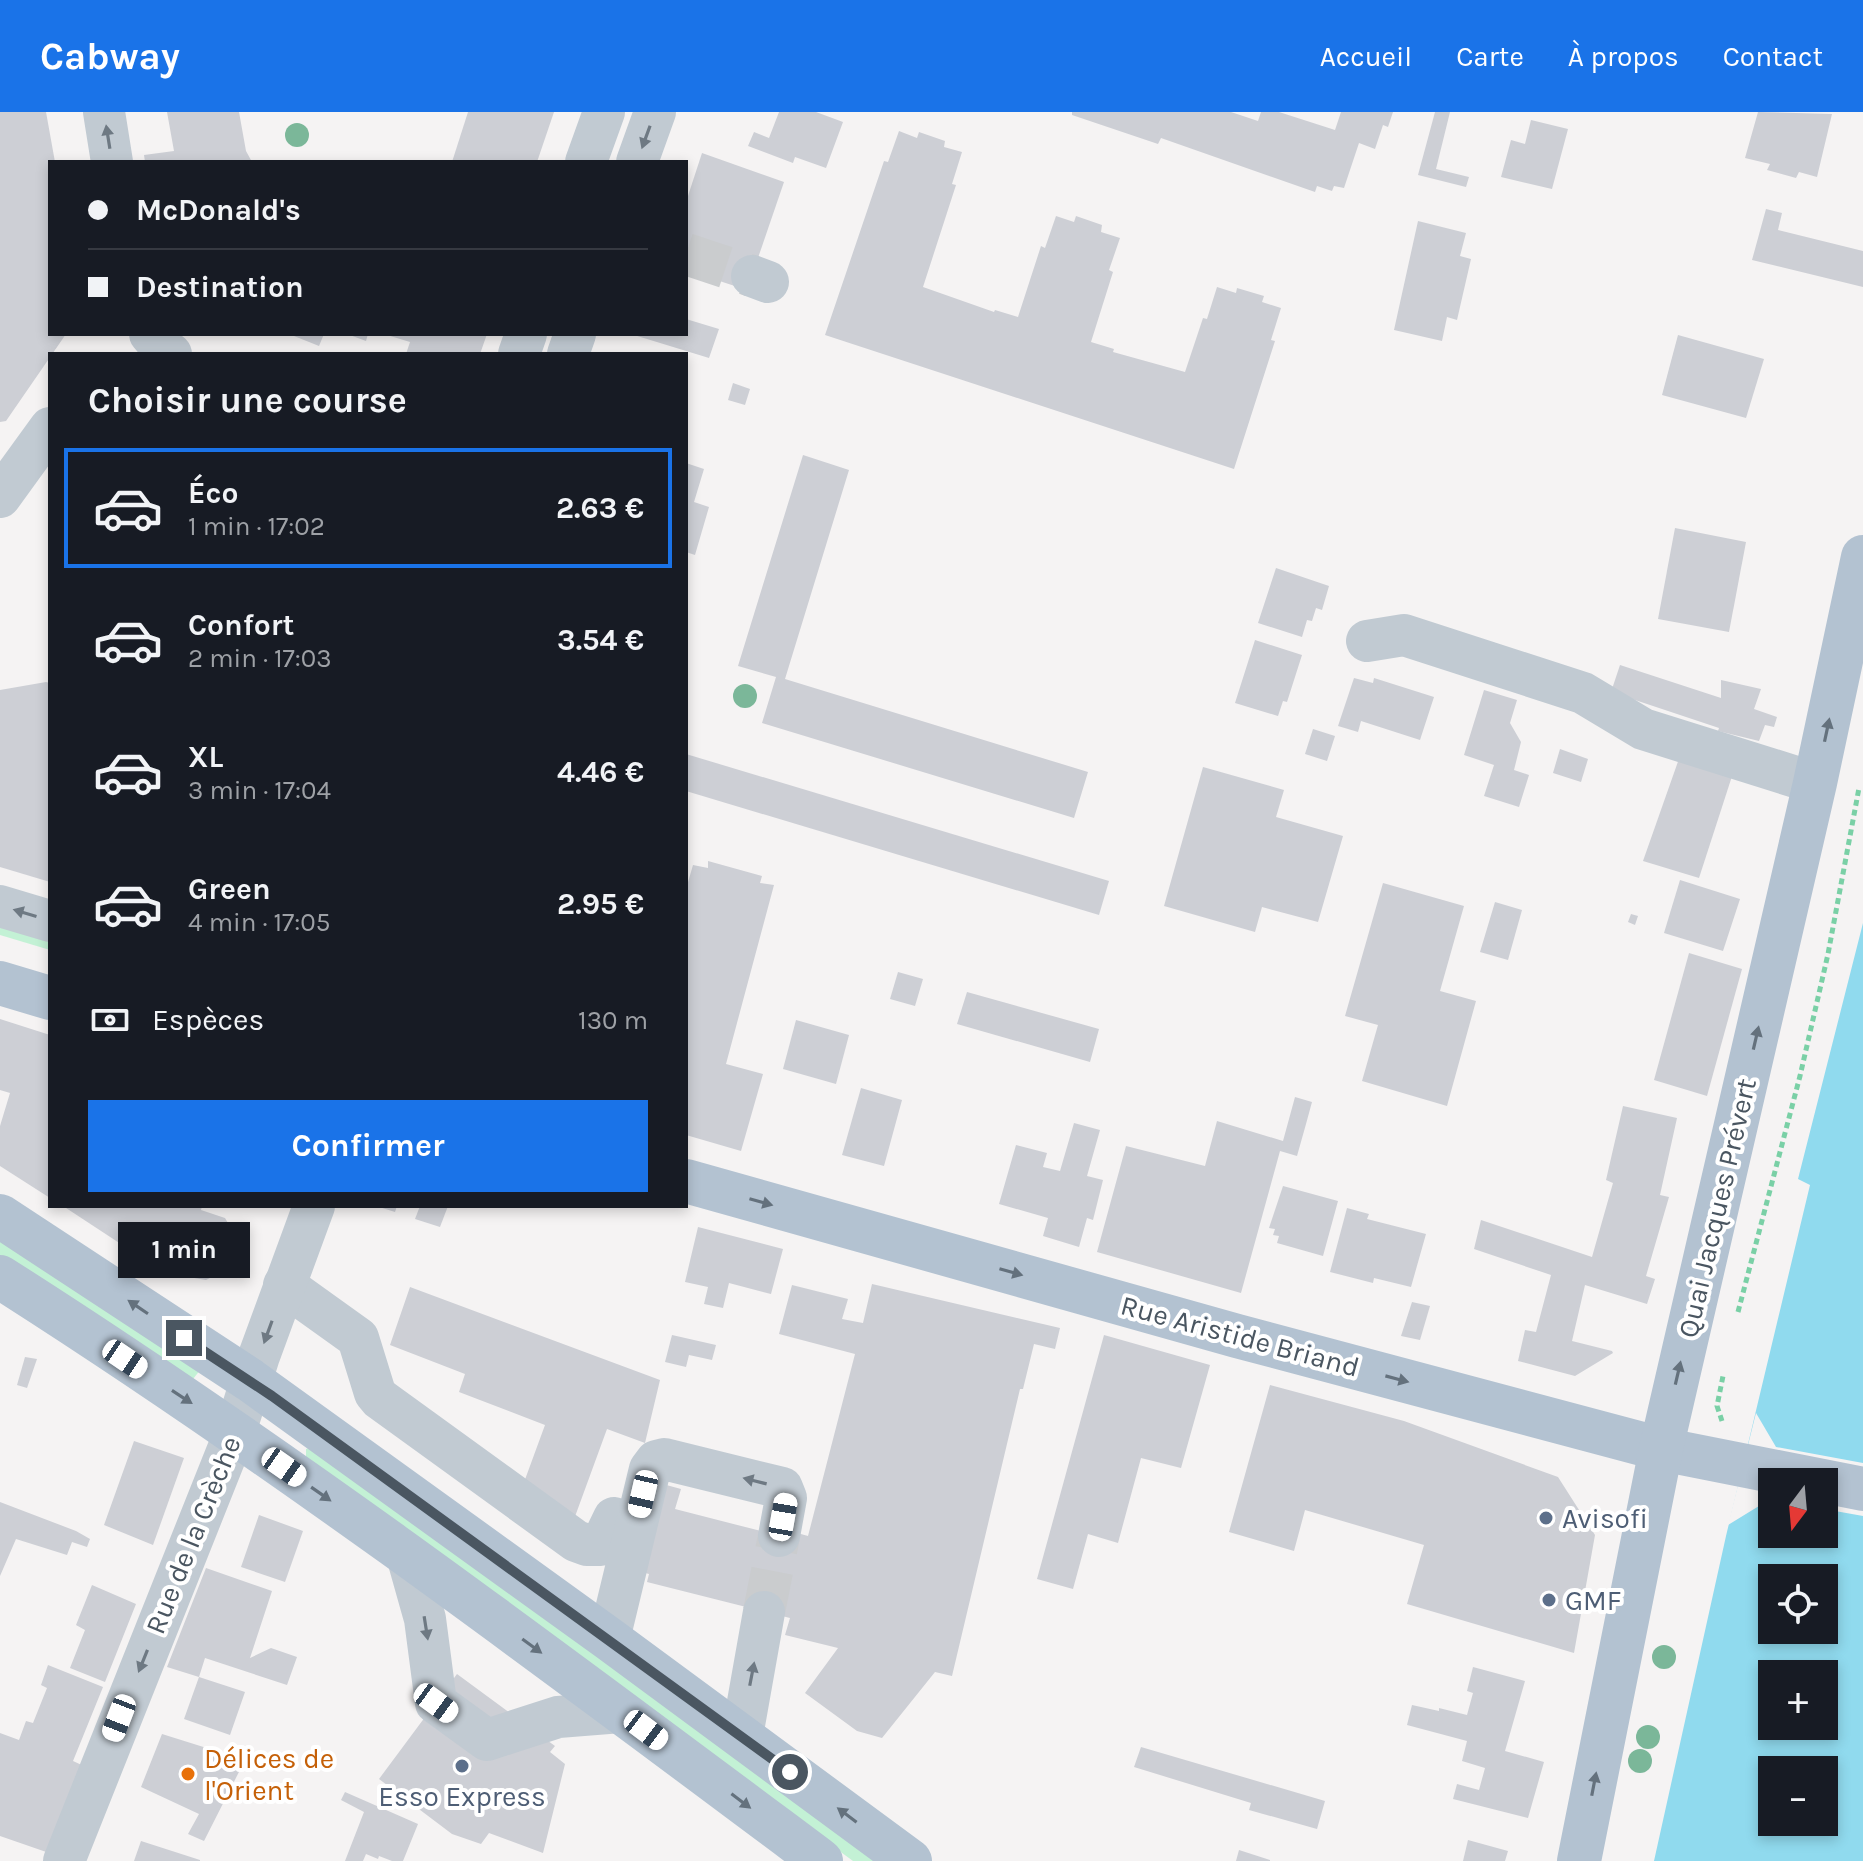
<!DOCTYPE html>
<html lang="fr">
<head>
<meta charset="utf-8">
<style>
  :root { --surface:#171b24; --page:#242831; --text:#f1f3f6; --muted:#9ea1a6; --line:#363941; --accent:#1a73e8 }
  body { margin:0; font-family:Karla,sans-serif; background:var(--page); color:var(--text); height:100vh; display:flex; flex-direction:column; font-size:30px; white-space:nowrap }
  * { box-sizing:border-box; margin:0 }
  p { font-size:26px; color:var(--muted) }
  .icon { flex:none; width:44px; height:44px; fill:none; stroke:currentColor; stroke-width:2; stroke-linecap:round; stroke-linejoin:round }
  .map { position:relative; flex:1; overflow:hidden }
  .details { position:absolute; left:48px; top:240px; width:640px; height:856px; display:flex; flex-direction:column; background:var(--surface); border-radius:0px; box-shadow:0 4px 12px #0003 }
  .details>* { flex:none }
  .banner { position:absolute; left:48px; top:48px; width:640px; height:176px; border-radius:0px; box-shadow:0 4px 12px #0003; display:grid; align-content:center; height:176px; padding:0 40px; background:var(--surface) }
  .needle { width:52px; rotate:196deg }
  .tools { position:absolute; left:1758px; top:1356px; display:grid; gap:16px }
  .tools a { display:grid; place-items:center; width:80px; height:80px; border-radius:0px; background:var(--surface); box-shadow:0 4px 12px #0003; font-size:40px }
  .end { position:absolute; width:36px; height:36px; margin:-18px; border:10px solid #4a5661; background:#fff; box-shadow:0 0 0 4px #fff }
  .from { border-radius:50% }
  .bubble { position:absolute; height:56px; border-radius:0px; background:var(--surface); box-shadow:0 4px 12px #0003; font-size:26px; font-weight:700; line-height:56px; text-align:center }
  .car { position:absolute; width:24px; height:48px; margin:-24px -12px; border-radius:10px; box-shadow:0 0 6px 2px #0007; background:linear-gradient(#fff 24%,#345 0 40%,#fff 0 76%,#345 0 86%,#fff 0) }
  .banner b { display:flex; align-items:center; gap:28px; height:76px; font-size:30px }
  .banner b+b { border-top:2px solid var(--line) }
  .banner i { width:20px; height:20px; background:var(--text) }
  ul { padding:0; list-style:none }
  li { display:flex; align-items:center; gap:24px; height:120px; margin:0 16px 12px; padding:0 24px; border:4px solid transparent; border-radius:0px }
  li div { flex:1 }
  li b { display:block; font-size:30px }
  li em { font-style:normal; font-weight:700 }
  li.on { border-color:var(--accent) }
  li>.icon { width:72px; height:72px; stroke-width:1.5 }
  h2 { padding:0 40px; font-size:36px; line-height:96px }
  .pay { display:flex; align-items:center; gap:20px; height:88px; padding:0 40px; font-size:30px }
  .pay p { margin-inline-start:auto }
  .primary-button { display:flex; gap:16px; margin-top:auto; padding:16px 40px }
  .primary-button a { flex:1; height:92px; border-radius:0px; background:var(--accent); color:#fff; font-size:32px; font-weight:700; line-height:92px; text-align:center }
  header { display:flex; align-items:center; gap:48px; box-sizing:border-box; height:112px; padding:0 40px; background:var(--accent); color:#fff }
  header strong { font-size:38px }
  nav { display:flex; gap:44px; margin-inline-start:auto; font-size:28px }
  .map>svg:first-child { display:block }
  .green { fill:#c3f1d5 }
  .water { fill:#90daee; fill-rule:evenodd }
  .pier { fill:#f5f3f3 }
  .building { fill:#cdcfd5 }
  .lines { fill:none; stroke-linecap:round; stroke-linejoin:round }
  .minor-tunnel { stroke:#caccce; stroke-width:42; stroke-dasharray:42 21; stroke-linecap:butt }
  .path { stroke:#7ad0a6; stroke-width:5; stroke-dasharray:6 4; stroke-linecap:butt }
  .minor { stroke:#c1cad2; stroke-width:42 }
  .major { stroke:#b3c2d1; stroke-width:44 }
  .tree { fill:#7bb799 }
  .oneway { fill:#6e7983 }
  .oneway2 { fill:#64717d }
  .route { stroke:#4a5661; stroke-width:10 }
  .service-dot { fill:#5c6f8a; stroke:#fff; stroke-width:3 }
  .food-dot { fill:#e8710a; stroke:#fff; stroke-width:3 }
  .labels { text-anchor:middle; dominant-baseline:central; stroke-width:8; stroke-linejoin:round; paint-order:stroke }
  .street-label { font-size:28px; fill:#4a5661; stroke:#fff }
  .service-label { font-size:28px; fill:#4e5e75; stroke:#fff; text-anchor:start }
  .food-label { font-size:28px; fill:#c56008; stroke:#fff; text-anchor:start }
</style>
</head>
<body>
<header>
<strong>Cabway</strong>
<nav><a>Accueil</a><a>Carte</a><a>À propos</a><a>Contact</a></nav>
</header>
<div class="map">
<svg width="1863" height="1749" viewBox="0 0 1863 1749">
  <rect width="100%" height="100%" fill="#f5f3f3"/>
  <g class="green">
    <path d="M0,815L50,830V838L0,823Z"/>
    <path d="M0,1127L201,1257L193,1267L0,1143Z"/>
    <path d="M312,1335L877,1749H853L314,1352L306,1345V1337Z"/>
  </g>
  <path class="water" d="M1863,811V1749H1654L1726,1424L1810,1073L1798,1067ZM1772,1370H1824V1422H1772ZM1772,1466H1824V1518H1772ZM1772,1562H1824V1614H1772ZM1772,1658H1824V1710H1772Z"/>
  <path class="pier" d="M1756,1301L1776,1335L1863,1351V1404L1824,1397V1370H1772V1386L1728,1413Z"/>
  <g class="building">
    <path d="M0,0H46L55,50H50V222H66L6,309L0,310Z"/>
    <path d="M167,0H239L246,39L252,50H145L144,43L174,39Z"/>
    <path d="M468,0H554L537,50H452Z"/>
    <path d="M779,0H816L843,10L826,56L795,45L793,51L748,34L754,20L769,26Z"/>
    <path d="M1072,0H1231L1258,9L1261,0H1279L1335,18L1341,0H1393L1388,15L1383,13L1375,37L1359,31L1344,76L1334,74L1332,79L1317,74L1315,80L1161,26L1158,32L1072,3Z"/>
    <path d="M1435,0H1450L1436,57L1469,65L1466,75L1418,63Z"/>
    <path d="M1758,0L1832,2L1817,65L1799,60L1796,66L1767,58L1770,52L1745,46Z"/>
    <path d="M1531,8L1568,17L1552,77L1501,65L1511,28L1525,32Z"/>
    <path d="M899,19L917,26L919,20L945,29L944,35L962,40L952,72L956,73L923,175L994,200L995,198L1018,205L1041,134L1045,136L1056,104L1074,110L1076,104L1102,113L1101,120L1120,126L1109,158L1113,160L1091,230L1114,237L1113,240L1185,260L1203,206L1207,207L1217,175L1236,181L1237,176L1264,184L1262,190L1281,196L1271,228L1275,229L1234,357L825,223L884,49L888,50Z"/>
    <path d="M702,41L784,70L747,178L686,158V90Z"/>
    <path d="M1766,97L1782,101L1778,118L1863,139V175L1752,148Z"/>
    <path d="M1418,109L1466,121L1460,144L1471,147L1457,208L1447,205L1442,229L1394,218Z"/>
    <path d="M686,207L719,217L709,246L634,223L686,222Z"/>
    <path d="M289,222H324L319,234Z"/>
    <path d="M347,222H368L366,229Z"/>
    <path d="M487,222L480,242H406L410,230L387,223Z"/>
    <path d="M1678,223L1764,247L1746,306L1662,283Z"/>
    <path d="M733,271L750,277L745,293L728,288Z"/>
    <path d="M803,343L849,358L785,567L1088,660L1074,706L762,611L776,565L738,554Z"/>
    <path d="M686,351L704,357L694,390L709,395L695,443L686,440Z"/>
    <path d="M1675,416L1746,430L1729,520L1658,507Z"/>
    <path d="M1276,456L1329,474L1322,498L1316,496L1312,509L1307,508L1302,525L1258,511Z"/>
    <path d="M1255,528L1302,543L1287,590L1283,589L1278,604L1235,591Z"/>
    <path d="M1620,553L1721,586V568L1761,577L1754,597L1777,605L1774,615L1765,613L1759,629L1718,619L1719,616L1611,580Z"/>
    <path d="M1354,566L1373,571L1374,566L1434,585L1420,628L1361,609L1358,620L1338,614Z"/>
    <path d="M46,570L50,571V770L0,755V578Z"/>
    <path d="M1484,578L1517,588L1510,611L1521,630L1514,658L1529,663L1519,695L1484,684L1494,653L1464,643Z"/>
    <path d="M1313,617L1335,624L1327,649L1305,642Z"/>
    <path d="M1560,637L1588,647L1581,670L1553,661Z"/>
    <path d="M1681,641L1734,658L1699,766L1643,749Z"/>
    <path d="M686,642L1109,769L1099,803L686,679Z"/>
    <path d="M1203,655L1284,678L1276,705L1343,724L1318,810L1262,795L1255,820L1164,794Z"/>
    <path d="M708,749L762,764L760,771L774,773L726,952L763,962L741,1039L686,1023V777L693,753L708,756Z"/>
    <path d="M1680,768L1740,787L1723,839L1664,821Z"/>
    <path d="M1383,771L1464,794L1440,879L1476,889L1447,994L1362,969L1378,913L1345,904Z"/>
    <path d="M1495,790L1522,798L1508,848L1480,840Z"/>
    <path d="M1631,802L1638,804L1635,813L1628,810Z"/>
    <path d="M1689,841L1742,857L1707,984L1654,968Z"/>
    <path d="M898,860L923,867L915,894L890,887Z"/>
    <path d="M967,880L1099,917L1090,950L957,912Z"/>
    <path d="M0,907L50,923V1086L0,1054V1014L10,981L0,978Z"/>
    <path d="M796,908L849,923L836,972L783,957Z"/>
    <path d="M861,976L902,988L884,1054L842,1043Z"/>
    <path d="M1295,985L1312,990L1306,1012L1297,1044L1280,1039L1241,1181L1097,1140L1126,1034L1205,1054L1217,1009L1283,1029Z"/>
    <path d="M1623,994L1677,1006L1660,1083L1669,1085L1646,1164L1655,1167L1647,1192L1585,1173L1572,1229L1612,1239L1613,1241L1575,1264L1518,1249L1525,1218L1536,1220L1551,1163L1474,1137L1481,1108L1592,1145L1613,1071L1606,1068Z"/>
    <path d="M1074,1011L1100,1018L1087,1064L1103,1068L1093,1108L1087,1106L1079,1135L1043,1124L1048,1106L999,1092L1016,1033L1047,1041L1043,1055L1060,1059Z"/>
    <path d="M1283,1074L1338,1089L1323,1144L1277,1131L1279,1124L1273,1123L1275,1117L1269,1116Z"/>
    <path d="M63,1094H202L201,1098L225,1106L235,1123L224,1159L206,1168L165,1161Z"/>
    <path d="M376,1094H397L395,1100Z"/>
    <path d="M420,1094H448L440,1115L415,1107Z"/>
    <path d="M1347,1096L1369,1102L1367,1107L1426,1122L1411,1175L1374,1166L1373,1171L1330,1160Z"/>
    <path d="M698,1115L783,1137L771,1182L729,1171L723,1196L704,1192L708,1175L685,1170Z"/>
    <path d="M872,1172L1060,1216L1055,1237L1034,1232L1023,1277H1020L952,1564L935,1560L882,1626L857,1619L805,1581L838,1536L785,1523L790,1506L647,1470L649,1462L638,1459L659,1371L681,1377L675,1397L788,1426L790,1419L808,1424L855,1242L779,1222L792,1173L848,1187L842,1207L863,1211Z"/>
    <path d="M410,1175L660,1268L645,1331L607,1317L573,1410L523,1373L545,1313L459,1280L465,1262L390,1233Z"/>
    <path d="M1412,1190L1430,1194L1420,1228L1401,1224Z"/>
    <path d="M672,1223L716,1233L712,1248L689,1243L686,1255L665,1250Z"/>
    <path d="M1104,1223L1210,1253L1181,1356L1141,1346L1118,1431L1088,1422L1073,1477L1037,1467Z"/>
    <path d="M25,1245L37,1247L27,1276L17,1273Z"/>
    <path d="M1270,1273L1404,1309L1558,1365L1595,1423L1574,1541L1407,1492L1424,1433L1305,1398L1294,1439L1229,1420Z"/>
    <path d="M134,1329L184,1346L153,1433L104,1413Z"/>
    <path d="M0,1390L76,1419L90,1427L87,1435L72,1430L67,1443L16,1427L0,1464Z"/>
    <path d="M259,1403L303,1419L285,1470L241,1455Z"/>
    <path d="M206,1456L272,1479L250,1546L271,1536L297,1545L287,1573L205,1546L199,1565L167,1555Z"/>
    <path d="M92,1473L136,1492L105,1570L70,1556L85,1518L76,1513Z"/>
    <path d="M48,1553L103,1575L73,1649L86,1655L52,1742L0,1724V1621L19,1628L26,1609L33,1611L47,1576L41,1573Z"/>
    <path d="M1473,1555L1525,1569L1505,1639L1544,1650L1528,1706L1453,1687L1457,1672L1479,1678L1485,1656L1462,1649L1467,1629L1407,1613L1412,1593L1439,1599V1596L1467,1603L1473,1581L1467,1579Z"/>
    <path d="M457,1562L555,1634L550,1640L565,1652L543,1741L489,1721L481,1732L452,1722L379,1667Z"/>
    <path d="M199,1565L245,1580L230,1623L184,1607Z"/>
    <path d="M162,1622L245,1648L204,1729L188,1722L199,1702L141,1675Z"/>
    <path d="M1141,1635L1325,1689L1317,1717L1249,1698L1251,1691L1134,1655Z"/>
    <path d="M345,1680L418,1712L403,1749H392L379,1744L378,1747L366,1742L363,1749H345L364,1700L341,1688Z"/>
    <path d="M1468,1728L1508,1739L1505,1749H1463Z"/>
    <path d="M141,1729L200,1748V1749H134Z"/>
    <path d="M1239,1738L1270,1748V1749H1236Z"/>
  </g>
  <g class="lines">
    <g class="minor-tunnel">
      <path d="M686,142L752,164"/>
      <path d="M764,1500L779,1424"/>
    </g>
    <g class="path">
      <path d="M1738,1200L1800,964L1828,842L1859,676"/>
      <path d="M1722,1309L1717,1294L1723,1264"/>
    </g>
    <g class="minor">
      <path d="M104,0L112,50"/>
      <path d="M586,50L604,0"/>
      <path d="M637,50L655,0"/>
      <path d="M752,164L768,170"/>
      <path d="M150,222L161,235L171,242"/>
      <path d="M519,242L526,222"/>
      <path d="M568,242L575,222"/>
      <path d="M0,385L50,316"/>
      <path d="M1367,529L1404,523L1583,581L1643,617L1815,671"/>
      <path d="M0,794L50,809"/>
      <path d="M284,1173L358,1226L375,1281L380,1287L576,1429L587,1433H601L614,1406"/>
      <path d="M407,1443L425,1507L436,1591L487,1628L558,1605L621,1600"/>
      <path d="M609,1527L650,1357L656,1349L664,1347L782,1376L786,1386L779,1424"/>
      <path d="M742,1624L764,1500"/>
      <path d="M64,1749L235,1320L259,1244L314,1094"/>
    </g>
    <g class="major">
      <path d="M0,871L50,886"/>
      <path d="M686,1069L1237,1224L1661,1337L1863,1377"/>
      <path d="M0,1104L250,1268L609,1527L910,1749"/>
      <path d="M0,1165C283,1345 552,1548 821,1749"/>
      <path d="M1579,1749L1661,1337L1815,671L1863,445"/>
    </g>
  </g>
  <g class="tree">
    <circle cx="297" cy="23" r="12"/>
    <circle cx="745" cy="584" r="12"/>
    <circle cx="1664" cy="1545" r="12"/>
    <circle cx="1648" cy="1625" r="12"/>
    <circle cx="1640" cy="1649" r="12"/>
  </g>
  <defs><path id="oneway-solid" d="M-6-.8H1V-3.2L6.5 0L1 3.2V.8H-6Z" transform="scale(2)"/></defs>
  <g class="oneway">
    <use href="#oneway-solid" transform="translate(108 25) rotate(-99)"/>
    <use href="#oneway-solid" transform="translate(646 25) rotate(110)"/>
    <use href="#oneway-solid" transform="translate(25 801) rotate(-163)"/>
    <use href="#oneway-solid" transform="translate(268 1220) rotate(110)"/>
    <use href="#oneway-solid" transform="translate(755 1369) rotate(-166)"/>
    <use href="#oneway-solid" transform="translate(426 1516) rotate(81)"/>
    <use href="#oneway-solid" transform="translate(143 1549) rotate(112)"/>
    <use href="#oneway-solid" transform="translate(752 1562) rotate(-79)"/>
  </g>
  <g class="oneway2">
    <use href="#oneway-solid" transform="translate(1827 618) rotate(-78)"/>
    <use href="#oneway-solid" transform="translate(1756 926) rotate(-77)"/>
    <use href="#oneway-solid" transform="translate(761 1090) rotate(16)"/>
    <use href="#oneway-solid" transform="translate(1011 1160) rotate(16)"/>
    <use href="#oneway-solid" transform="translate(138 1195) rotate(-146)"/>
    <use href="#oneway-solid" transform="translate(1678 1261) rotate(-77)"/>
    <use href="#oneway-solid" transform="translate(1397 1267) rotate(15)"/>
    <use href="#oneway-solid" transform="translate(182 1285) rotate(33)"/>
    <use href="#oneway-solid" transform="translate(321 1382) rotate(35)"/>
    <use href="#oneway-solid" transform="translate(532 1534) rotate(36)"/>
    <use href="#oneway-solid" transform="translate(1594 1672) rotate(-79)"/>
    <use href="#oneway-solid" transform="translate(741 1689) rotate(37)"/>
    <use href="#oneway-solid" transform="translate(847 1703) rotate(-143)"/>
  </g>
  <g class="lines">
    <path class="route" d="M184,1226L272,1284L790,1660"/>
  </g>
  <g class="service-dot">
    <circle cx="1546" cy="1406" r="8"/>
    <circle cx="1549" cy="1488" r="8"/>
    <circle cx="462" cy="1654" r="8"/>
  </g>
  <circle class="food-dot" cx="188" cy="1662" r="8"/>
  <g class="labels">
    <g class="street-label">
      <text transform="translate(1717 1096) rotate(-77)">Quai Jacques Prévert</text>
      <text transform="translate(1240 1224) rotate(15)">Rue Aristide Briand</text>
      <text transform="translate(193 1423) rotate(-68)">Rue de la Crèche</text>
    </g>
    <g class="service-label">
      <text x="1562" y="1406">Avisofi</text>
      <text x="1565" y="1488">GMF</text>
      <text x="462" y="1684" text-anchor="middle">Esso Express</text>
    </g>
    <g class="food-label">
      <text x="204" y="1646">Délices de<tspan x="204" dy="32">l'Orient</tspan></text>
    </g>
  </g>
</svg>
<div class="tools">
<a><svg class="needle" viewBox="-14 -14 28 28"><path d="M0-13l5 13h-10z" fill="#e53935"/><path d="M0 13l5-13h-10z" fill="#9ea1a6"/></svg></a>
<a><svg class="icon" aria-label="locate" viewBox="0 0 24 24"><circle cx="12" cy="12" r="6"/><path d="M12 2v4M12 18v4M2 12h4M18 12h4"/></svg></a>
<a>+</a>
<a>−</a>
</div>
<i class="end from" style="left:790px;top:1660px"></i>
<i class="end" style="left:184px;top:1226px"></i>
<div class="bubble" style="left:118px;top:1110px;width:132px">1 min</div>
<i class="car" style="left:125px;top:1247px;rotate:124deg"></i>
<i class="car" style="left:284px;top:1355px;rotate:125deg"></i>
<i class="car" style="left:643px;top:1382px;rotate:193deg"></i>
<i class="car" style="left:783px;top:1405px;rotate:10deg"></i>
<i class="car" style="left:436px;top:1591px;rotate:126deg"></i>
<i class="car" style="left:119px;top:1606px;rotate:201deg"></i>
<i class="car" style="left:646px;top:1618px;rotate:127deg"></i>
<div class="banner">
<b><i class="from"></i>McDonald's</b>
<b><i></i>Destination</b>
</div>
<section class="details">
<h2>Choisir une course</h2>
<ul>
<li class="on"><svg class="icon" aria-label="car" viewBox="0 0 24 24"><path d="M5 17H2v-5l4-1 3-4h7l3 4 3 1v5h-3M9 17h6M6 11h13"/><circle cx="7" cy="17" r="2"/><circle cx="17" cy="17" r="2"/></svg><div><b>Éco</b><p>1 min · 17:02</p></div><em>2.63 €</em></li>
<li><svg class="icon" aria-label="car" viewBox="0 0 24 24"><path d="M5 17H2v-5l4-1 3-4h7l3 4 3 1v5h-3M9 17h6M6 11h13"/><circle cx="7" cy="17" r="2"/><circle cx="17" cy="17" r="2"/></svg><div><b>Confort</b><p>2 min · 17:03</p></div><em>3.54 €</em></li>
<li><svg class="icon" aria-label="car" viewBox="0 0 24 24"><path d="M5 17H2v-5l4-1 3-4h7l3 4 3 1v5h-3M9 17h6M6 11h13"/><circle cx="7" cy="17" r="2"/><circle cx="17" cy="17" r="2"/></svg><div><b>XL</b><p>3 min · 17:04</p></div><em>4.46 €</em></li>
<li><svg class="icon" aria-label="car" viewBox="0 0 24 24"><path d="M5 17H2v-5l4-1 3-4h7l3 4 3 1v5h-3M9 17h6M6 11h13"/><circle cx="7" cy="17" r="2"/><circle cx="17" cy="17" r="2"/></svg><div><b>Green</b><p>4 min · 17:05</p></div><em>2.95 €</em></li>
</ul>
<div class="pay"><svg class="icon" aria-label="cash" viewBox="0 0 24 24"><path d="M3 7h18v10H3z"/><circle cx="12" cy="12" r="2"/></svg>Espèces<p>130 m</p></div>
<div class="primary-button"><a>Confirmer</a></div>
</section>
</div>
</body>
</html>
